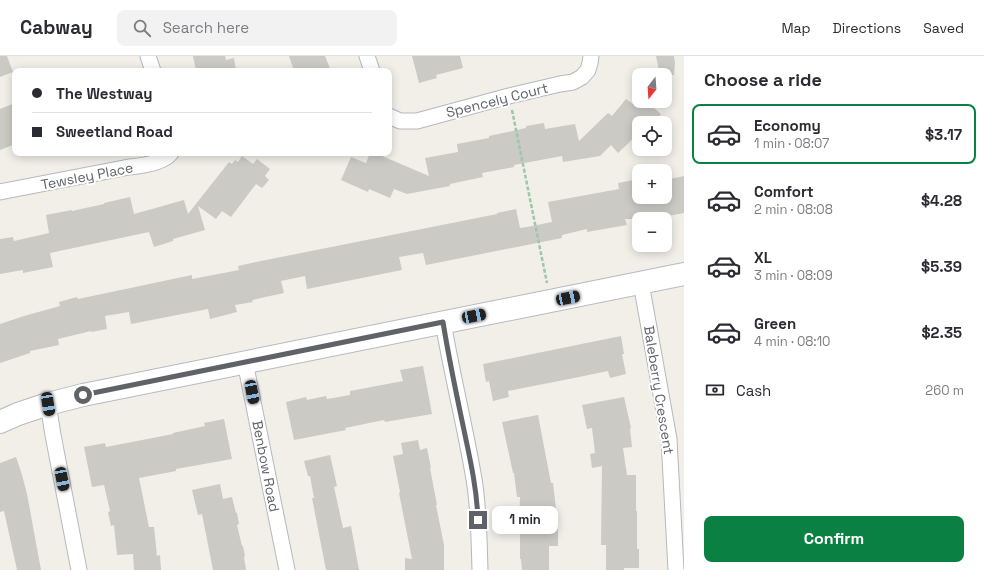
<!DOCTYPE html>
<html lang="en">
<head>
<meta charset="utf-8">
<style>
  :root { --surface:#fff; --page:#f2f2f3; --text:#2b2b33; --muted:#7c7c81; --line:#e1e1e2; --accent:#0b8043 }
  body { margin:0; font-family:"Space Grotesk",sans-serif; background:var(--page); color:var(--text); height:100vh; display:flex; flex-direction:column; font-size:15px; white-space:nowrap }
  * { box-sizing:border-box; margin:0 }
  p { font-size:13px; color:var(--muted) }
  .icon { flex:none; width:22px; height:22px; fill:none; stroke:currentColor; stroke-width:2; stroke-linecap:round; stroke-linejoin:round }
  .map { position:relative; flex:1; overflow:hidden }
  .sheet { display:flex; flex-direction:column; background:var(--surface); width:300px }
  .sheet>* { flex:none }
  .hud { position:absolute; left:12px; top:12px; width:380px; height:88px; border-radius:8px; box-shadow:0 2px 10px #0003; display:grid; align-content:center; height:88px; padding:0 20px; background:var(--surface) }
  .needle { width:26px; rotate:197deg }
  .tools { position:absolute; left:632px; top:12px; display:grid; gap:8px }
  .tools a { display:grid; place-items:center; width:40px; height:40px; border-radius:8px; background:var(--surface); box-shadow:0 2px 10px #0003; font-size:20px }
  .end { position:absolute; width:18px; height:18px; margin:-9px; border:5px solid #5f6368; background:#fff; box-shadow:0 0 0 2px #fff }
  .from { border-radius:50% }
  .bubble { position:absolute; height:28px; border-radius:8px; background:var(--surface); box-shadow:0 2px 10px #0003; font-size:13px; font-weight:700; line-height:28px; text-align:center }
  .car { position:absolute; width:12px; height:24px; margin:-12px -6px; border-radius:5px; box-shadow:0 0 3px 1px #0007; background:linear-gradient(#222 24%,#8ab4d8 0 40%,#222 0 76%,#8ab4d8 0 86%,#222 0) }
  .hud b { display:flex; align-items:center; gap:14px; height:38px; font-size:15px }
  .hud b+b { border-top:1px solid var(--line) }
  .hud i { width:10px; height:10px; background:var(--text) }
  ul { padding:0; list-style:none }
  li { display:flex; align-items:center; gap:12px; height:60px; margin:0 8px 6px; padding:0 12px; border:2px solid transparent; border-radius:8px }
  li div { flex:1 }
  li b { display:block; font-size:15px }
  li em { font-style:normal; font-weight:700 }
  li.active { border-color:var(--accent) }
  li>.icon { width:36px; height:36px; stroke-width:1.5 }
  h2 { padding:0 20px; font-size:18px; line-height:48px }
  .pay { display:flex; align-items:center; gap:10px; height:44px; padding:0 20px; font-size:15px }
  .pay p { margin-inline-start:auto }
  .cta { display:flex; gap:8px; margin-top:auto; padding:8px 20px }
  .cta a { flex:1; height:46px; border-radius:8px; background:var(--accent); color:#fff; font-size:16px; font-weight:700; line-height:46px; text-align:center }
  header { display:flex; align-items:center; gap:24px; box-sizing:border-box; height:56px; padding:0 20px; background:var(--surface); border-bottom:1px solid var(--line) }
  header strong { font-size:19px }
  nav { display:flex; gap:22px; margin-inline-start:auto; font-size:14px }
  .search { width:280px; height:36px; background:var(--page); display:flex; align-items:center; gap:10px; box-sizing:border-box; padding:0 14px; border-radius:8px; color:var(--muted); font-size:15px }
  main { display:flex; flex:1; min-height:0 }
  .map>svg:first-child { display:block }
  .building { fill:#cccac5 }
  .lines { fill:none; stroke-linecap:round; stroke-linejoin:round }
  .minor-casing { stroke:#b5b8bc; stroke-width:17 }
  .secondary-casing { stroke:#b6babf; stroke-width:24 }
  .path { stroke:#9cc7a9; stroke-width:2.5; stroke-dasharray:4 2; stroke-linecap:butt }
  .minor { stroke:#fff; stroke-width:15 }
  .secondary { stroke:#fff; stroke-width:22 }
  .route { stroke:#5f6368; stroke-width:5 }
  .labels { text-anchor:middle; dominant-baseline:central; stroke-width:4; stroke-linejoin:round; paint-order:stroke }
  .street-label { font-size:14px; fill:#5f6368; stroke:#fff }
</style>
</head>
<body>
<header>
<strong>Cabway</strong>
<div class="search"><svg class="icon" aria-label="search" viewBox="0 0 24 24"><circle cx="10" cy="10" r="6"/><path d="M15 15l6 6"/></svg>Search here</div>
<nav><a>Map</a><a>Directions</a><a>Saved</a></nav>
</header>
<main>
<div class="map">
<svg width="684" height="514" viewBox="0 0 684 514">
  <rect width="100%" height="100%" fill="#f1efe8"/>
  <g class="building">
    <path d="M0,0H7L13,16L0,21Z"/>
    <path d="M193,0H225L226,4L234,2L236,15H196Z"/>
    <path d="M289,0H325L331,15H294Z"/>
    <path d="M412,0H460L463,12L436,19L437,22L419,27Z"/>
    <path d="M656,0H674L675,7L674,19H660Z"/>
    <path d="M635,36L639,40V45H646L661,58L654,67H639V77L618,97L611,89L600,100L563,106L562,100L514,109V111L482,117L483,121L450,128V130L407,138L394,133L390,142L369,133L368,136L341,124L351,101L366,107L370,97H375L429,120L425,102L458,96L457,88L489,82V80L526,72V70L544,67L545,73L575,68L579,85L608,57L612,60L626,43L633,48Z"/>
    <path d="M15,47V88L0,94V53Z"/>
    <path d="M242,100L253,108L257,103L270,113L265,120L269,124L262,132L256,128L231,161L222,155L216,163L198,150L205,174L173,183V185L154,191L149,176L50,197L53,211L23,217V214L0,218V183L13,181L14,185L49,177L46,159L72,154V155L104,148V147L130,141L134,158L184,144L188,158L229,106L232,108L235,104L238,106Z"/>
    <path d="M684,120V157L653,163H625L627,169L587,176V173L562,179V182L426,209L423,197L399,201L402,214L307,233L305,220L281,225L284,237L252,244L253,246L235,249L237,256L210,263L208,253L131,268L129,256L105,260L107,273L91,276V275L58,283L59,289L30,295V297L0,307V268L24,260L60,250L59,246L77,241L78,243L192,219V223L239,214L238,210L261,205L497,158V157L516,153L520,172L527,171L552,166L548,146L619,133L618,127L639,123V141H665V124Z"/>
    <path d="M621,280L624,298H622L626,318L610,322L608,315L574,322L508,335L509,341L493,345L489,325L486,326L483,308Z"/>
    <path d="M423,310L432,358L385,366L384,364L345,372L346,374L294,384L286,346L306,341L307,344L326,340L327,343L350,339V335L403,325L400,314Z"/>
    <path d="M624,341L631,372L630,373L632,391L623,392L627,419H636V455H637V493H639V512H624V514H606V489H601L602,410L592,412L590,398L595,397L592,372L587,373L582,349Z"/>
    <path d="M538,359L551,427H553L557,461H558V490H549V514H522L521,503H520V472H519L520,441H517L514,417H513L502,366Z"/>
    <path d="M224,363L232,403L176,413V415L139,422L149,471H154L157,500L160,499L161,514H134L133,498L117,499L114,469L111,470L108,456L110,455L104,429L92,431L84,391L105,387L106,391L173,378V377L205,370L204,367Z"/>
    <path d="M418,384L420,394L427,392L431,412H430L437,449H436L444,489V514H405V502L412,503L399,437L400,436L393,400L403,398L401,387Z"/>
    <path d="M330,399L337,430L334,431L343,472L351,470L359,514H326L312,442H314L310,420H308L304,405Z"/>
    <path d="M16,401L22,419L27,438L41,514H17L4,455L0,456V407Z"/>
    <path d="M220,428L223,443L232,441L236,457H237L239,468L237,469L242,490H243L245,500L244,501L246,514H213L202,458L198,459L192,434Z"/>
  </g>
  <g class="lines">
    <defs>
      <g id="minor">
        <path d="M148,0L153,15"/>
        <path d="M367,0L372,15"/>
        <path d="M389,60L400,65H417L509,40L560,28L573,26L582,21L588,14L590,7L591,0"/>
        <path d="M0,136L129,111C141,110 163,107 171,97"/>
        <path d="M641,227L669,383L676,514"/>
        <path d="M443,266C452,319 465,370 474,423C479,453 479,484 480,514"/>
        <path d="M245,306L287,514"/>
        <path d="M48,348L53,379L79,514"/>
      </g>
      <path id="secondary" d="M0,366L18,358L48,348L83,339L684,218"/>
    </defs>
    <use href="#minor" class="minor-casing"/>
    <use href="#secondary" class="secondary-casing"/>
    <path class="path" d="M512,54L547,227"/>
    <use href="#minor" class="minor"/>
    <use href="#secondary" class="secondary"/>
  </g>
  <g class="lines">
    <path class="route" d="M83,339L443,266C449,304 457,341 465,379C471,407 477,435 478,464"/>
  </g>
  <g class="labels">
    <g class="street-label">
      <text transform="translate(497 44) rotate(-14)">Spencely Court</text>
      <text transform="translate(87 120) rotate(-11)">Tewsley Place</text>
      <text transform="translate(659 334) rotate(81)">Baleberry Crescent</text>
      <text transform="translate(266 410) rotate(79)">Benbow Road</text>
    </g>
  </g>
</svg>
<div class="tools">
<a><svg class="needle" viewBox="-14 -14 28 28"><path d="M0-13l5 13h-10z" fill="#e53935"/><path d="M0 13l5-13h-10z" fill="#7c7c81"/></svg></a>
<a><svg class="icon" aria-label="locate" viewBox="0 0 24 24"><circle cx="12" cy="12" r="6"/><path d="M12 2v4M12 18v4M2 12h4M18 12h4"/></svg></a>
<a>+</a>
<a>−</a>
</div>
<i class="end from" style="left:83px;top:339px"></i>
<i class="end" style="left:478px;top:464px"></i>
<div class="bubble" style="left:492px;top:450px;width:66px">1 min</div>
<i class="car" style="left:568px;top:242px;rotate:78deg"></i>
<i class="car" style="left:474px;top:260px;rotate:79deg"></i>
<i class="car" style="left:252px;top:336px;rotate:169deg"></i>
<i class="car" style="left:48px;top:348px;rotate:171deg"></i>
<i class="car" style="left:62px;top:423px;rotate:169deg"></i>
<div class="hud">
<b><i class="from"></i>The Westway</b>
<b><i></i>Sweetland Road</b>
</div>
</div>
<section class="sheet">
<h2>Choose a ride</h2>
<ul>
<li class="active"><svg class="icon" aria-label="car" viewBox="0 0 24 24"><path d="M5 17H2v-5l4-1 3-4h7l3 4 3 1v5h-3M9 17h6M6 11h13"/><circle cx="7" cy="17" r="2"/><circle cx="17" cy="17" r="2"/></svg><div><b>Economy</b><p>1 min · 08:07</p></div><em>$3.17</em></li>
<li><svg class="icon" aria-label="car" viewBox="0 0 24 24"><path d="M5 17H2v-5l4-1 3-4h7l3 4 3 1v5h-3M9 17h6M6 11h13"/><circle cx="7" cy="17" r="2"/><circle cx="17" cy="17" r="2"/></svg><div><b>Comfort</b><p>2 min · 08:08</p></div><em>$4.28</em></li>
<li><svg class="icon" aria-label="car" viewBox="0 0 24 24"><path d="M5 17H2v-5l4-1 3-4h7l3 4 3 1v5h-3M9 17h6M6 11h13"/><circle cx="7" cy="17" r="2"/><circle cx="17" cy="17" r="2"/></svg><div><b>XL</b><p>3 min · 08:09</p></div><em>$5.39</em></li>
<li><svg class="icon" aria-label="car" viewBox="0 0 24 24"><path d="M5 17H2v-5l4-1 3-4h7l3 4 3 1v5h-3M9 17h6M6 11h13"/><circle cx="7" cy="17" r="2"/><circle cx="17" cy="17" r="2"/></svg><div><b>Green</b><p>4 min · 08:10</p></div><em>$2.35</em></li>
</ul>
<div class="pay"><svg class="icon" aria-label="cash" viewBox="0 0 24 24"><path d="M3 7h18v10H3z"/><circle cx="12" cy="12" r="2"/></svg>Cash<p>260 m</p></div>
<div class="cta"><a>Confirm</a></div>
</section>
</main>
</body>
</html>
